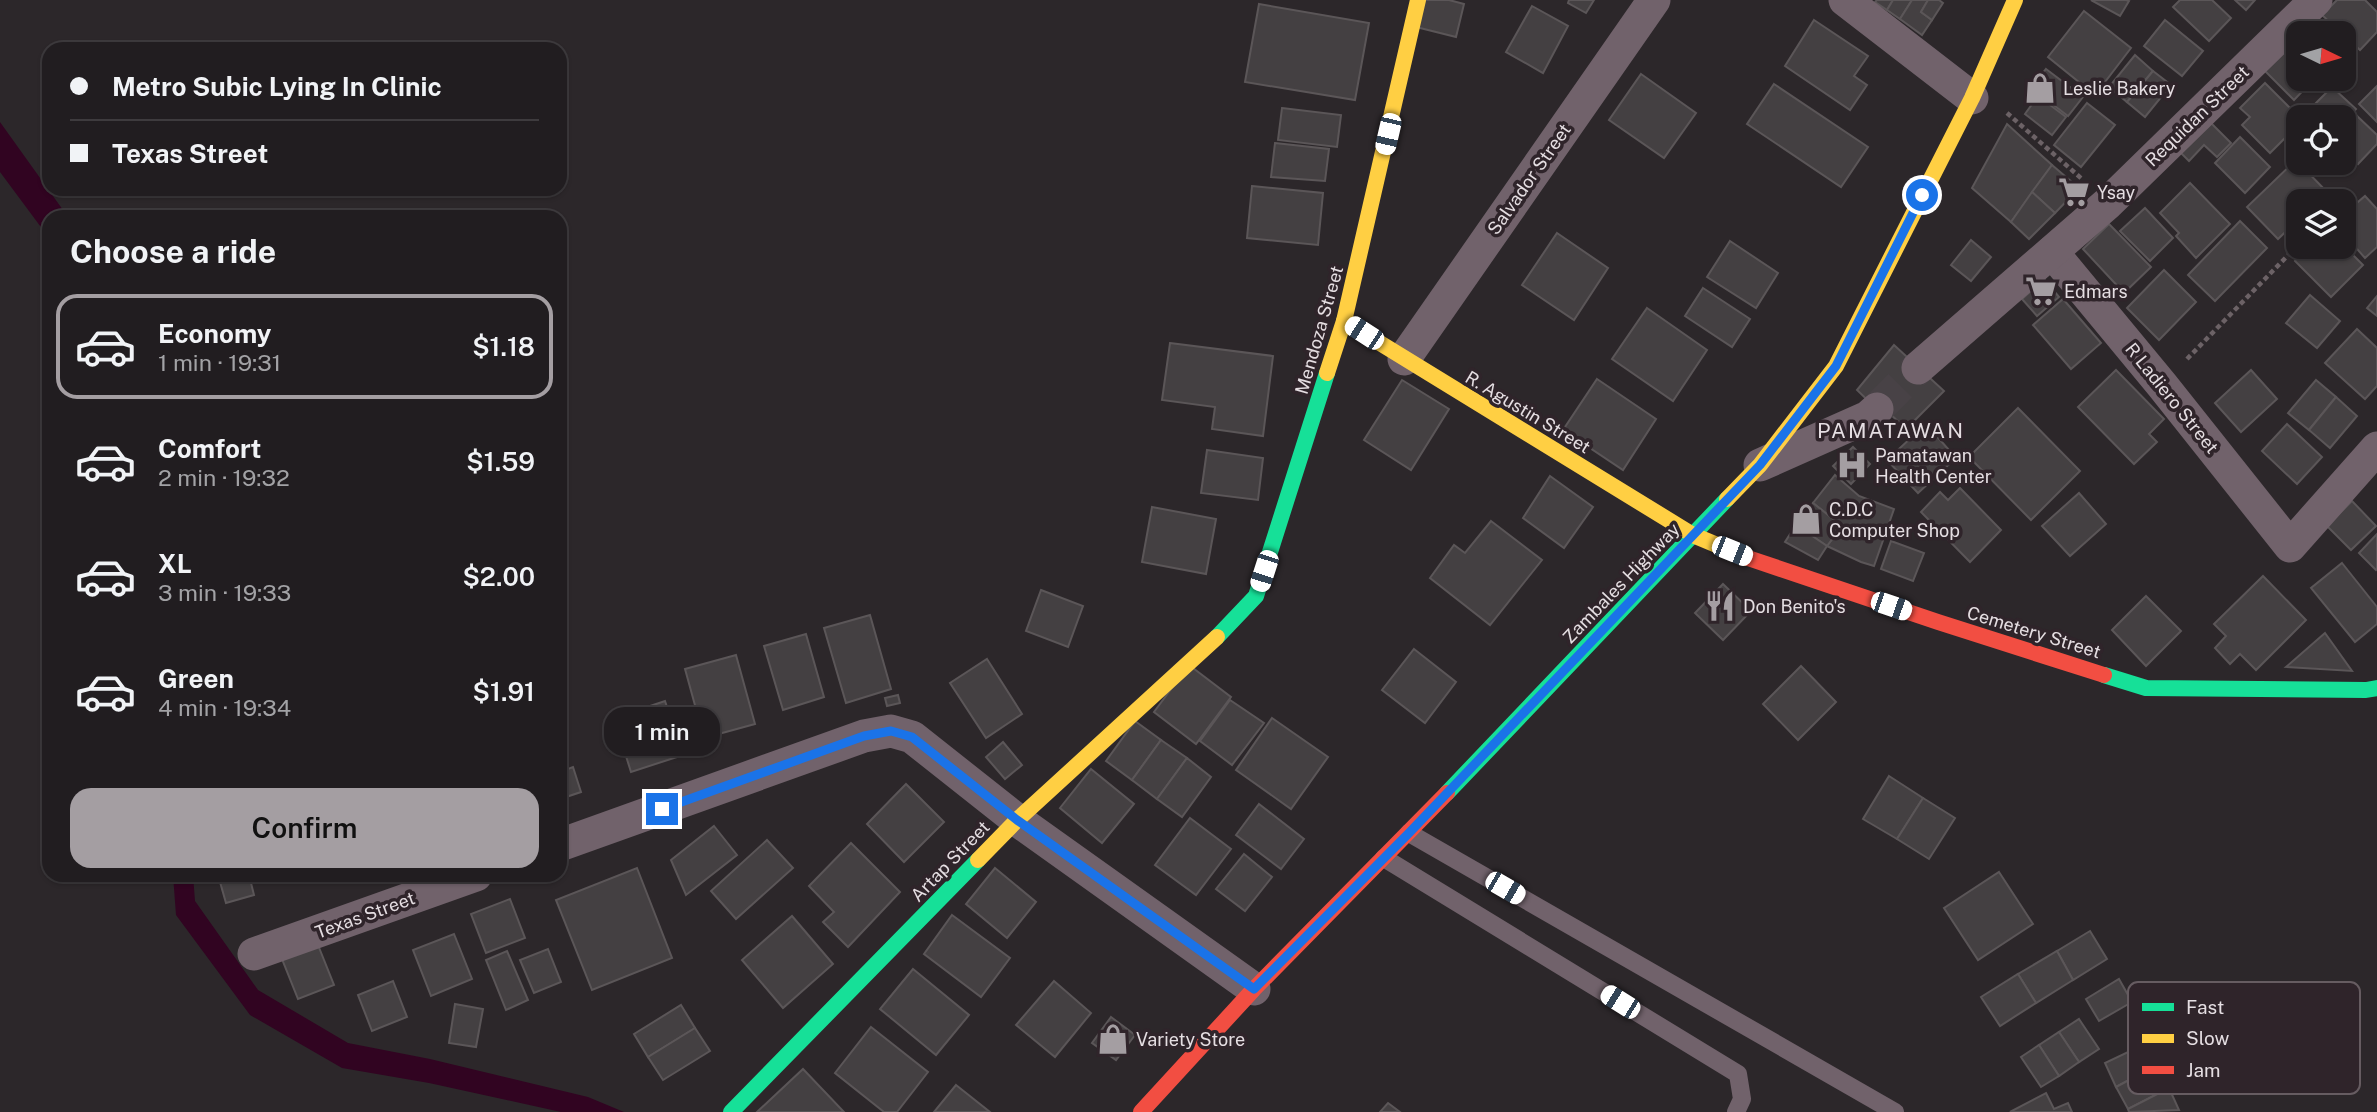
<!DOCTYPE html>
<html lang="en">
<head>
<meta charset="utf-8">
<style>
  :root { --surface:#211d20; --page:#292629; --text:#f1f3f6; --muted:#a2a2a5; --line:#3e3b3e; --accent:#a49ea2 }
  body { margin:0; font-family:"Public Sans",sans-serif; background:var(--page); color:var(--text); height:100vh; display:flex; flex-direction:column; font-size:26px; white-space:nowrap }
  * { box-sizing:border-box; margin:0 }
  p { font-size:23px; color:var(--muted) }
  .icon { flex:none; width:38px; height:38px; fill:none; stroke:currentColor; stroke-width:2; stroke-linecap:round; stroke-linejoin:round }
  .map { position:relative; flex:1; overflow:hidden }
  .panel { position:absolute; left:42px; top:210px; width:525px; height:672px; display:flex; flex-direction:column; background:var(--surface); border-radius:21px; box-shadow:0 2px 5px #0004,0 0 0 2px var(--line) }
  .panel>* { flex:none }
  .top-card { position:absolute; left:42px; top:42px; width:525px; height:154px; border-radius:21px; box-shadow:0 2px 5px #0004,0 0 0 2px var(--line); display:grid; align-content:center; height:154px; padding:0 28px; background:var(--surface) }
  .needle { width:46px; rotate:95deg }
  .fabs { position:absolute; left:2286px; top:21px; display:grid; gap:14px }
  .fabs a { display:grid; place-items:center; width:70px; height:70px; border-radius:14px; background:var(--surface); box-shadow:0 2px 5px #0004,0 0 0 2px var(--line); font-size:35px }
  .end { position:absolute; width:32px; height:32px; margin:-16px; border:9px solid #1a73e8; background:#fff; box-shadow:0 0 0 4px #fff }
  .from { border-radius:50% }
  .bubble { position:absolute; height:49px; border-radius:21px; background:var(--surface); box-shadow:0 2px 5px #0004,0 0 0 2px var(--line); font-size:23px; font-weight:600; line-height:49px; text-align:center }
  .car { position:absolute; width:21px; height:42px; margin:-21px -10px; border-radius:9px; box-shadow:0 0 5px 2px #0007; background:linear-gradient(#fff 24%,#345 0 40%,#fff 0 76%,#345 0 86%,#fff 0) }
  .top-card b { display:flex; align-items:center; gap:24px; height:66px; font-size:26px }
  .top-card b+b { border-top:2px solid var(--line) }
  .top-card i { width:18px; height:18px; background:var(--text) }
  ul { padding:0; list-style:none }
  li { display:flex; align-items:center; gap:21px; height:105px; margin:0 14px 10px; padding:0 14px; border:4px solid transparent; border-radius:21px }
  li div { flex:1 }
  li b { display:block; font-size:26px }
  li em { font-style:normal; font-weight:600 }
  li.current { border-color:var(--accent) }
  li>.icon { width:63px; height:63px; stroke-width:1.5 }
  h2 { padding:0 28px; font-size:32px; line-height:84px }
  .button { display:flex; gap:14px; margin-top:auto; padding:14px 28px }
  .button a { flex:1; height:80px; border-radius:21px; background:var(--accent); color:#111; font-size:28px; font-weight:600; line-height:80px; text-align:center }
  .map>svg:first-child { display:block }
  .water { fill:#310421 }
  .building { fill:#444042; stroke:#5b5658; stroke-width:2 }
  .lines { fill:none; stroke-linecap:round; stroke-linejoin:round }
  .street-tunnel { stroke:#484246; stroke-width:33; stroke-dasharray:33 17; stroke-linecap:butt }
  .path { stroke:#6c6266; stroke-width:4.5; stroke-dasharray:5 3.5; stroke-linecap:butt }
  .lane { stroke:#71626b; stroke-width:18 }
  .street { stroke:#71626b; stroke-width:33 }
  .fast { stroke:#16e098; stroke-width:16 }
  .slow { stroke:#ffcf43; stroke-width:16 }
  .jam { stroke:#f24e42; stroke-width:16 }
  .route { stroke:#1a73e8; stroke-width:9 }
  .labels { text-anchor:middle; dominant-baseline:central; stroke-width:7; stroke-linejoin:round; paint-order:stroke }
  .poi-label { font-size:18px; fill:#e5dee2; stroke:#2f242a; text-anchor:start }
  .street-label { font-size:18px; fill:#e5dee2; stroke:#2f242a }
  .quarter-label { font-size:21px; letter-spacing:2px; fill:#e5dee2; stroke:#2f242a }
  .key { fill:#2f242a; stroke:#665c61; stroke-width:2 }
  .key-label { font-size:19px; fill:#e5dee2 }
</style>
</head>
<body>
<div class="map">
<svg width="2377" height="1112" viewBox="0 0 2377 1112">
  <rect width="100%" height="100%" fill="#2c272a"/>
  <g class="water">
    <path d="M0,122L68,217H49V238L0,172Z"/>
    <path d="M173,875H193L195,901L258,990L348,1043L430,1059L588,1097L624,1112H561L429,1083L342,1068L250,1015L176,915Z"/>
  </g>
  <g class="building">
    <path d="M1422,0H1449L1464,4L1456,37L1416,27Z"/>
    <path d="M1569,0H1594L1586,13L1568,3Z"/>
    <path d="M1877,0H1893L1887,10L1875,2Z"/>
    <path d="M1893,0H1912L1900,19L1887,10Z"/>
    <path d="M1912,0H1928L1921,12L1932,20L1922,35L1900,19Z"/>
    <path d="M1928,0H1939L1943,3L1932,20L1921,12Z"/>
    <path d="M2091,0H2126L2129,1L2120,16Z"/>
    <path d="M2180,0H2212L2231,18L2209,41L2173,7Z"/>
    <path d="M2235,0H2255L2246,10Z"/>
    <path d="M2337,0H2365L2377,12V32L2360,50L2322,15Z"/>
    <path d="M1259,4L1369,23L1355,100L1245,82Z"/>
    <path d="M1532,6L1568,26L1543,73L1506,52Z"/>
    <path d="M2084,11L2131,48L2095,95L2048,57Z"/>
    <path d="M1814,20L1868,56L1854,76L1867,85L1850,110L1785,66Z"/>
    <path d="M2165,20L2203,51L2182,76L2144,46Z"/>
    <path d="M2320,23L2331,33H2310Z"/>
    <path d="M2285,44L2298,57V79H2314L2294,100L2262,68Z"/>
    <path d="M2135,55L2153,71L2127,102L2109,87Z"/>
    <path d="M2046,69L2083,97L2068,116L2031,88Z"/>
    <path d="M2153,71L2171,85L2145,117L2127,102Z"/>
    <path d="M1641,74L1696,113L1664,158L1609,120Z"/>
    <path d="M2265,83L2299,117L2298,125L2270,153L2242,125L2250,117L2240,108Z"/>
    <path d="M1774,84L1868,147L1841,187L1747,124Z"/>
    <path d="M2377,86V122L2359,104Z"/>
    <path d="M2332,87L2356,109L2343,123V117H2310L2306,113Z"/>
    <path d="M2038,96L2066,117L2052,135L2025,114Z"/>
    <path d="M2087,103L2115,125L2081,167L2054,145Z"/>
    <path d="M1282,108L1341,115L1337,147L1278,140Z"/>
    <path d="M2202,114L2231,143L2217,157L2204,145L2189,161L2172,144Z"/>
    <path d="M2356,115L2377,135V144L2358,164L2343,150V128Z"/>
    <path d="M2007,124L2052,165L2011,222L1972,188Z"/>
    <path d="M2240,137L2270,167L2245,193L2215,163Z"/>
    <path d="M1275,143L1329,149L1325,181L1271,177Z"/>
    <path d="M2296,160L2327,192L2317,201H2298V220L2278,239L2247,207Z"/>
    <path d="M2052,165L2079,188L2055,213L2032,192Z"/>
    <path d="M2190,183L2230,224L2196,258L2176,236L2179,233L2160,213Z"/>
    <path d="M1252,186L1323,193L1318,245L1247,238Z"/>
    <path d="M2032,192L2055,213L2029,239L2011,222Z"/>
    <path d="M2365,196L2377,209V247L2365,258L2343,233V215Z"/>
    <path d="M2145,208L2173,238L2150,261L2120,231Z"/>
    <path d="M2240,221L2267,248L2215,301L2188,275Z"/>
    <path d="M2109,224L2151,267L2124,293L2083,249Z"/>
    <path d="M1557,233L1608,268L1574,320L1522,285Z"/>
    <path d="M1971,240L1991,257L1971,281L1951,265Z"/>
    <path d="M1730,241L1778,273L1756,308L1707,277Z"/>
    <path d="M2343,245L2363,265L2331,297L2295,261L2309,247Z"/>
    <path d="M2164,270L2196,302L2159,340L2127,308Z"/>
    <path d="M2044,279L2059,297L2037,316L2022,299Z"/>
    <path d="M1703,288L1750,319L1732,347L1685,316Z"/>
    <path d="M2310,295L2340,321L2317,348L2286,323Z"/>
    <path d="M2377,296V316L2367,308Z"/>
    <path d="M2063,299L2101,343L2071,369L2033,325Z"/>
    <path d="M1647,308L1707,350L1673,401L1612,359Z"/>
    <path d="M2357,329L2377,348V386L2365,399L2325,363Z"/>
    <path d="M1170,343L1273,356L1263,436L1212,429L1215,407L1162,400Z"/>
    <path d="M1894,345L1944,391L1906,429L1886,410L1882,414L1857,390Z"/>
    <path d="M2116,370L2164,419L2149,434L2157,442L2134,464L2078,407Z"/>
    <path d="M2251,370L2277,399L2241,432L2215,403Z"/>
    <path d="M1597,379L1656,419L1623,470L1563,430Z"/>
    <path d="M1402,380L1449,409L1411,470L1364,440Z"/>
    <path d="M2316,380L2336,397L2309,430L2288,413Z"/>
    <path d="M2336,397L2357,416L2330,448L2309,430Z"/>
    <path d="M2018,408L2080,471L2031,520L1969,457Z"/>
    <path d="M1926,424L1956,458L1918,493L1887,460Z"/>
    <path d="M2287,424L2322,457L2297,484L2262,451Z"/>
    <path d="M1853,447L1870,464L1851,484L1833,466Z"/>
    <path d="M1207,450L1263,458L1258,500L1201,493Z"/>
    <path d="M1835,475L1859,496L1894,509L1874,566L1861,562L1827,546L1842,526L1813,503Z"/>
    <path d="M1550,476L1593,507L1564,548L1523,518Z"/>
    <path d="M1960,488L2001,530L1970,562L1921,512L1940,492L1948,500Z"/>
    <path d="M2079,493L2106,524L2070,556L2042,526Z"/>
    <path d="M2352,501L2376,526L2351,550L2327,526Z"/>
    <path d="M1813,503L1842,526L1827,546L1796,525Z"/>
    <path d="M1152,507L1216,519L1206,574L1142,562Z"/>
    <path d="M1491,521L1542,560L1490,625L1430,578L1454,545L1465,553Z"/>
    <path d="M1796,525L1827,546L1818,560L1785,542Z"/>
    <path d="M2377,534V569L2376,570L2359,553Z"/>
    <path d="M1891,541L1924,553L1913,581L1881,569Z"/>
    <path d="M2342,563L2377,607V624L2355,642L2311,588Z"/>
    <path d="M2263,576L2306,620L2256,670L2240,654L2230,664L2215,648L2226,636L2214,624Z"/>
    <path d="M1723,584L1751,611L1723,640L1695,613Z"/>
    <path d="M1041,590L1083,606L1068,647L1026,631Z"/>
    <path d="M2146,596L2181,631L2146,666L2112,630Z"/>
    <path d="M870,615L891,689L846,703L824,628Z"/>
    <path d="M2325,633L2352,671L2286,667Z"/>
    <path d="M806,634L824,697L783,710L764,646Z"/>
    <path d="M1414,649L1456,682L1425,723L1382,690Z"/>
    <path d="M736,655L755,724L704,738L685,669Z"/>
    <path d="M987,659L1022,714L986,738L950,683Z"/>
    <path d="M1189,665L1231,697L1196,744L1154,712Z"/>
    <path d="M1801,666L1836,702L1798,740L1763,704Z"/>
    <path d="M898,695L900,703L887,706L885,698Z"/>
    <path d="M1230,700L1264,723L1232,765L1200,741Z"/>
    <path d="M665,701L683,755L631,772L614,718Z"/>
    <path d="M1272,718L1328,757L1291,809L1236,770Z"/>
    <path d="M1135,721L1161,740L1132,780L1106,761Z"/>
    <path d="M1161,740L1187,758L1157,799L1132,780Z"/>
    <path d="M1003,742L1022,765L1005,779L986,757Z"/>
    <path d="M1187,758L1211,777L1182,817L1157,799Z"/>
    <path d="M573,767L581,792L560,799V772Z"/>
    <path d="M1091,769L1134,804L1102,843L1060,808Z"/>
    <path d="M1889,776L1923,798L1897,839L1863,819Z"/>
    <path d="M906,784L944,822L904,862L867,824Z"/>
    <path d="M1923,798L1955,818L1929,859L1897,839Z"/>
    <path d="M1259,804L1304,839L1281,869L1236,835Z"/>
    <path d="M1190,818L1231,849L1196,895L1155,865Z"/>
    <path d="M714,826L737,855L686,895L671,860Z"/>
    <path d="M767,840L793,868L736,919L711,891Z"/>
    <path d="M851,843L900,892L848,947L823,922L834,912L809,886Z"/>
    <path d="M1244,854L1272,877L1245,911L1216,889Z"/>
    <path d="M637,868L672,958L592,990L556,900Z"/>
    <path d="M995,868L1036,902L1007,938L966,904Z"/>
    <path d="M1999,872L2033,924L1978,960L1944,908Z"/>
    <path d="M218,875H249L254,895L226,903Z"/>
    <path d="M510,899L525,938L486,953L471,914Z"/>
    <path d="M952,915L1010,958L981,997L924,954Z"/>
    <path d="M792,916L833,964L783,1008L742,960Z"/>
    <path d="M2090,931L2107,959L2073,980L2057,951Z"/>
    <path d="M454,934L472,979L431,996L413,950Z"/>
    <path d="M318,945L334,985L298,999L282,959Z"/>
    <path d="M548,949L561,982L534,993L520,960Z"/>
    <path d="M507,951L528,1000L506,1010L486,960Z"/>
    <path d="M2057,951L2073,980L2036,1003L2018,974Z"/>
    <path d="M913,969L969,1015L936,1055L880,1009Z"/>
    <path d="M2018,974L2036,1003L2000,1026L1981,997Z"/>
    <path d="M2119,979L2132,1002L2099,1021L2086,999Z"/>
    <path d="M393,981L407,1017L372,1031L358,995Z"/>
    <path d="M1054,981L1091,1013L1055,1057L1016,1025Z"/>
    <path d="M455,1004L483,1009L476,1047L449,1043Z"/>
    <path d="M681,1005L695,1028L648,1057L634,1034Z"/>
    <path d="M1111,1017L1135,1035L1116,1060L1092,1043Z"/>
    <path d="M2079,1019L2099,1049L2079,1062L2059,1032Z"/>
    <path d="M871,1027L928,1072L897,1112H884L835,1073Z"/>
    <path d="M695,1028L710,1051L663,1080L648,1057Z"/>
    <path d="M2059,1032L2079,1062L2059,1076L2039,1045Z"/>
    <path d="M2149,1042L2159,1064L2116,1087L2105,1063Z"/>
    <path d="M2039,1045L2059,1076L2041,1087L2021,1057Z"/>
    <path d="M2159,1064L2169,1088L2128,1109L2116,1087Z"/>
    <path d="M803,1069L844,1112H757Z"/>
    <path d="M956,1085L990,1112H934Z"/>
    <path d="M2169,1088L2179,1110L2129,1112L2128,1109Z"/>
    <path d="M2046,1093L2054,1109L2068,1103L2072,1112H2010Z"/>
    <path d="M1388,1103L1400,1112H1380Z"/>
  </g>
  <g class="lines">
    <path class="street-tunnel" d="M1877,409L1918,368"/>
    <g class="path">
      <path d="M2007,113L2082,179"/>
      <path d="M2187,359L2298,245"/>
    </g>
    <g class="lane">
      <path d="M1409,833L1895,1112"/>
      <path d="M1384,858L1738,1074L1742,1099L1736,1112"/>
    </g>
    <g class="street">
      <path d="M1845,0L1972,98"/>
      <path d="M2052,252L2162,385L2290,546L2377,448"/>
      <path d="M1404,359L1654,0"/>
      <path d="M1918,368L2108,203L2316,0"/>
      <path d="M1760,465L1868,417L1877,409"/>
      <path d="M560,845L864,736L891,731L912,737L1017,820L1254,989"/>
      <path d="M254,954L476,875"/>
    </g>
    <g class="fast">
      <path d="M1217,637L1256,596L1327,373"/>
      <path d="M2104,675L2146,688L2366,690L2377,688"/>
      <path d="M1447,793L1727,499"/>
      <path d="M731,1112L978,860"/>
    </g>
    <g class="slow">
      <path d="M1344,321L1693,535L1748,558"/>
      <path d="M1327,373L1344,321L1418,0"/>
      <path d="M1727,499L1760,465L1836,366L1972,98L2015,0"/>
      <path d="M978,860L1017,820L1217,637"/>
    </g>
    <g class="jam">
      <path d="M1748,558L1938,622L2104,675"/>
      <path d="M1141,1112L1254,989L1447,793"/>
    </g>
  </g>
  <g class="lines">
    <path class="route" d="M662,809L864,736L891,731L912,737L1017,820L1254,989L1409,833L1760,465L1836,366L1922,195"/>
  </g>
  <defs>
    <symbol id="shop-bare" viewBox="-9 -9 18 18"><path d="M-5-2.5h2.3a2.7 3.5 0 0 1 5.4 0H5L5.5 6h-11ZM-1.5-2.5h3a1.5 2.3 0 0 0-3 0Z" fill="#a49ea2" stroke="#2f242a" stroke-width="2.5" paint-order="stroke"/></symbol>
    <symbol id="supermarket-bare" viewBox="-9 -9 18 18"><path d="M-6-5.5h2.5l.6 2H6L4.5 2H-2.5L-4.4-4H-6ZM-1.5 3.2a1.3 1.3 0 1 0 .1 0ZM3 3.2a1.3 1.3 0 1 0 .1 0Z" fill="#a49ea2" stroke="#2f242a" stroke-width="2.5" paint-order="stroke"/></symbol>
    <symbol id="hospital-bare" viewBox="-9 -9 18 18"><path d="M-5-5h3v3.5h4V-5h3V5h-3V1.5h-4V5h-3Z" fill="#a49ea2" stroke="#2f242a" stroke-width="2.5" paint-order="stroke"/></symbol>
    <symbol id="restaurant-bare" viewBox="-9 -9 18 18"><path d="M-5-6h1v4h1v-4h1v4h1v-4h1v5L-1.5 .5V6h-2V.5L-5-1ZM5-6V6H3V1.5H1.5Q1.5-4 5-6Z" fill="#a49ea2" stroke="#2f242a" stroke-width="2.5" paint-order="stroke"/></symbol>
  </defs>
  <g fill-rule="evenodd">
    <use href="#shop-bare" x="2018" y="66" width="44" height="44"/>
    <use href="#supermarket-bare" x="2052" y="170" width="44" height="44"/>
    <use href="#supermarket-bare" x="2019" y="269" width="44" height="44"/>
    <use href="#hospital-bare" x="1830" y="443" width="44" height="44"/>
    <use href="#shop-bare" x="1784" y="497" width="44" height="44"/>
    <use href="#restaurant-bare" x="1698" y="584" width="44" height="44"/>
    <use href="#shop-bare" x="1091" y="1017" width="44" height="44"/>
  </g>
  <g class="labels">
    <g class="poi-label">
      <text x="2063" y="88">Leslie Bakery</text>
      <text x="2097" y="192">Ysay</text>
      <text x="2064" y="291">Edmars</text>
      <text x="1875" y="455">Pamatawan<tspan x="1875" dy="21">Health Center</tspan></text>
      <text x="1829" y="509">C.D.C<tspan x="1829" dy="21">Computer Shop</tspan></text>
      <text x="1743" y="606">Don Benito's</text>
      <text x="1136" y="1039">Variety Store</text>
    </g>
    <g class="street-label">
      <text transform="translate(2197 116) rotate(-44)">Requidan Street</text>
      <text transform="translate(1529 179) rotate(-55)">Salvador Street</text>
      <text transform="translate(1319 330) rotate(-74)">Mendoza Street</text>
      <text transform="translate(2172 398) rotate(51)">R Ladiero Street</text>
      <text transform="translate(1528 412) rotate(31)">R. Agustin Street</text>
      <text transform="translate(1621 583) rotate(-46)">Zambales Highway</text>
      <text transform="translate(2034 632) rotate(17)">Cemetery Street</text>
      <text transform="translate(950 861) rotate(-46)">Artap Street</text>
      <text transform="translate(365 915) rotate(-20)">Texas Street</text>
    </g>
    <g class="quarter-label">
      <text x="1891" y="430">PAMATAWAN</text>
    </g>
  </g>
  <rect x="2128" y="982" width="232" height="112" rx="10" class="key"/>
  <rect x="2142" y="1003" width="32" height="8" fill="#16e098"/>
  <rect x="2142" y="1034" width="32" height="9" fill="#ffcf43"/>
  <rect x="2142" y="1066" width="32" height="8" fill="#f24e42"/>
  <g class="key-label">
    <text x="2186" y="1014">Fast</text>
    <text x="2186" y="1045">Slow</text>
    <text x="2186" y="1077">Jam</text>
  </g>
</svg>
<div class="fabs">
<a><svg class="needle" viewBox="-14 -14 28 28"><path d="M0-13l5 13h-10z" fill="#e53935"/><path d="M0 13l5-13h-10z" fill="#a2a2a5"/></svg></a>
<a><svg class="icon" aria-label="locate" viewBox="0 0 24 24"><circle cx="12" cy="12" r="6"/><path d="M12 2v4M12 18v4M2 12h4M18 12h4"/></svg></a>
<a><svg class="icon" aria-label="layers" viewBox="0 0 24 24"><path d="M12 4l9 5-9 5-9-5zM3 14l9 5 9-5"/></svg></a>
</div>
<i class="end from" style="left:1922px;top:195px"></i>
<i class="end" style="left:662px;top:809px"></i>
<div class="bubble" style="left:604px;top:707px;width:116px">1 min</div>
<i class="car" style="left:1388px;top:134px;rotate:193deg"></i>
<i class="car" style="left:1364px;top:333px;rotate:303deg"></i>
<i class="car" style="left:1732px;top:551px;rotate:112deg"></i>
<i class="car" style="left:1264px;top:571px;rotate:198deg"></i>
<i class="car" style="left:1891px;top:606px;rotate:109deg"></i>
<i class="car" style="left:1505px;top:888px;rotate:120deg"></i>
<i class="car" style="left:1620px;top:1002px;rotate:302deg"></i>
<div class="top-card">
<b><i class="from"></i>Metro Subic Lying In Clinic</b>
<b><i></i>Texas Street</b>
</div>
<section class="panel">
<h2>Choose a ride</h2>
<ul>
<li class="current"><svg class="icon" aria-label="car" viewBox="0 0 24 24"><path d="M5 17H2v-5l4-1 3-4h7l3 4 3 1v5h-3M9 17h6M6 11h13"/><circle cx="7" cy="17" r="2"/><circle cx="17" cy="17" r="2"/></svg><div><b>Economy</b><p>1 min · 19:31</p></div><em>$1.18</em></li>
<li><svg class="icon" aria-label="car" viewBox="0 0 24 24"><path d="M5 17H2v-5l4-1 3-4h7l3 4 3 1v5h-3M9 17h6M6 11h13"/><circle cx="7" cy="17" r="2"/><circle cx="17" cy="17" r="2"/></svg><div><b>Comfort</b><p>2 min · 19:32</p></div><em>$1.59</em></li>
<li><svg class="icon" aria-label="car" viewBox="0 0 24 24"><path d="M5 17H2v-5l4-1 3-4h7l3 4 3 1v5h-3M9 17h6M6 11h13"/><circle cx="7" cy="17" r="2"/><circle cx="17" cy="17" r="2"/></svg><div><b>XL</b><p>3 min · 19:33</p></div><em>$2.00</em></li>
<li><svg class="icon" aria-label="car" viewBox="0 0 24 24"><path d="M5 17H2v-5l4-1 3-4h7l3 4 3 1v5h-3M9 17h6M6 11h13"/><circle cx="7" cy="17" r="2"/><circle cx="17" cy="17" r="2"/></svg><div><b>Green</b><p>4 min · 19:34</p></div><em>$1.91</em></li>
</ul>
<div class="button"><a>Confirm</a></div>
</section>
</div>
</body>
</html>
